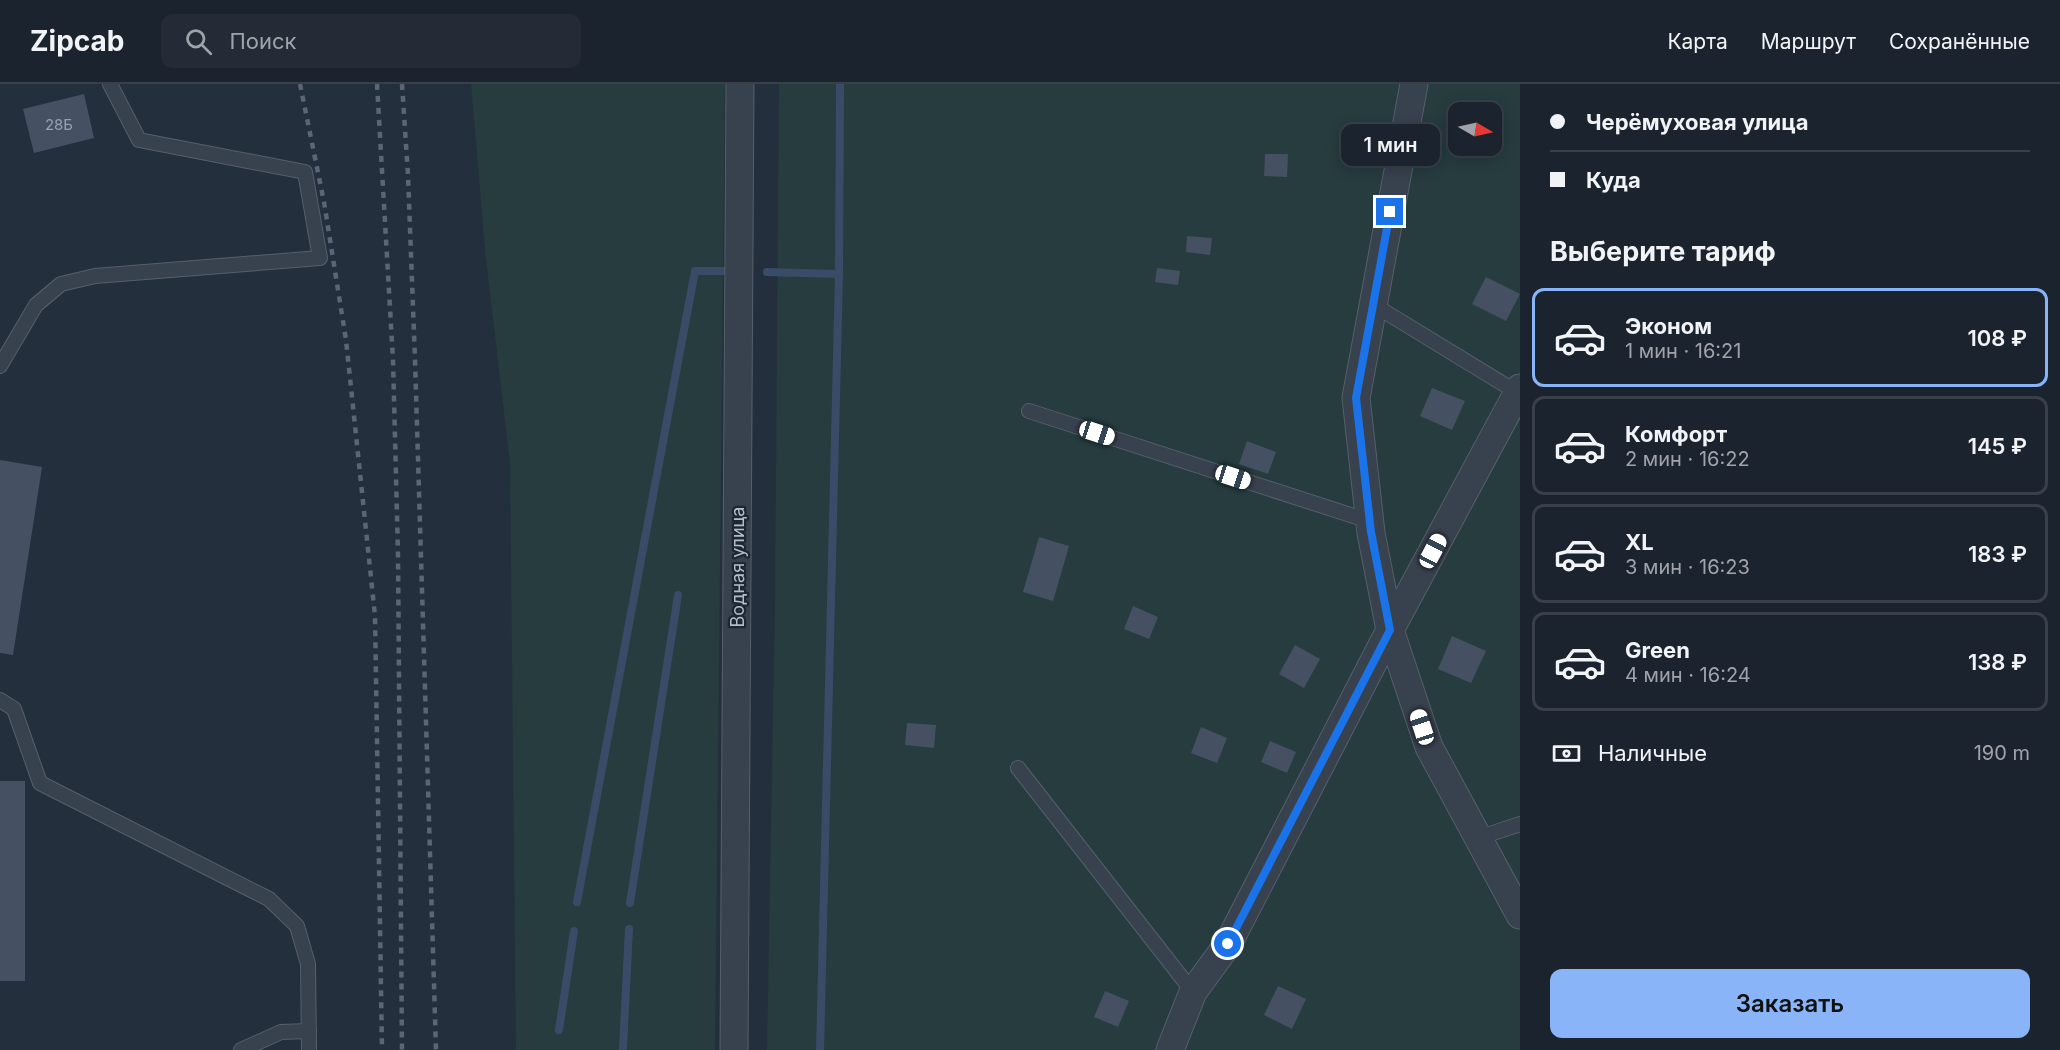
<!DOCTYPE html>
<html lang="ru">
<head>
<meta charset="utf-8">
<style>
  :root { --surface:#1b232e; --page:#242b36; --text:#f1f3f6; --muted:#a0a4aa; --line:#39404a; --accent:#8ab4f8 }
  body { margin:0; font-family:Inter,sans-serif; background:var(--page); color:var(--text); height:100vh; display:flex; flex-direction:column; font-size:22px; white-space:nowrap }
  * { box-sizing:border-box; margin:0 }
  p { font-size:20px; color:var(--muted) }
  .icon { flex:none; width:33px; height:33px; fill:none; stroke:currentColor; stroke-width:2; stroke-linecap:round; stroke-linejoin:round }
  .map { position:relative; flex:1; overflow:hidden }
  .details { display:flex; flex-direction:column; background:var(--surface); width:540px }
  .details>* { flex:none }
  .top-card { display:grid; align-content:center; height:132px; padding:0 30px; background:var(--surface) }
  .needle { width:39px; rotate:99deg }
  .buttons { position:absolute; left:1448px; top:18px; display:grid; gap:12px }
  .buttons a { display:grid; place-items:center; width:54px; height:54px; border-radius:12px; background:var(--surface); box-shadow:0 3px 15px #0003,0 0 0 2px var(--line); font-size:30px }
  .end { position:absolute; width:27px; height:27px; margin:-14px; border:8px solid #1a73e8; background:#fff; box-shadow:0 0 0 3px #fff }
  .from { border-radius:50% }
  .bubble { position:absolute; height:42px; border-radius:12px; background:var(--surface); box-shadow:0 3px 15px #0003,0 0 0 2px var(--line); font-size:20px; font-weight:600; line-height:42px; text-align:center }
  .car { position:absolute; width:18px; height:36px; margin:-18px -9px; border-radius:8px; box-shadow:0 0 4px 2px #0007; background:linear-gradient(#fff 24%,#345 0 40%,#fff 0 76%,#345 0 86%,#fff 0) }
  .top-card b { display:flex; align-items:center; gap:21px; height:57px; font-size:22px }
  .top-card b+b { border-top:2px solid var(--line) }
  .top-card i { width:15px; height:15px; background:var(--text) }
  ul { padding:0; list-style:none }
  li { display:flex; align-items:center; gap:18px; height:99px; margin:0 12px 9px; padding:0 18px; border:3px solid var(--line); border-radius:12px }
  li div { flex:1 }
  li b { display:block; font-size:22px }
  li em { font-style:normal; font-weight:600 }
  li.on { border-color:var(--accent) }
  li>.icon { width:54px; height:54px; stroke-width:1.5 }
  h2 { padding:0 30px; font-size:27px; line-height:72px }
  .pay { display:flex; align-items:center; gap:15px; height:66px; padding:0 30px; font-size:22px }
  .pay p { margin-inline-start:auto }
  .button { display:flex; gap:12px; margin-top:auto; padding:12px 30px }
  .button a { flex:1; height:69px; border-radius:12px; background:var(--accent); color:#111; font-size:24px; font-weight:600; line-height:69px; text-align:center }
  header { display:flex; align-items:center; gap:36px; box-sizing:border-box; height:84px; padding:0 30px; background:var(--surface); border-bottom:2px solid var(--line) }
  header strong { font-size:28px }
  nav { display:flex; gap:33px; margin-inline-start:auto; font-size:21px }
  .search { width:420px; height:54px; background:var(--page); display:flex; align-items:center; gap:15px; box-sizing:border-box; padding:0 21px; border-radius:12px; color:var(--muted); font-size:22px }
  main { display:flex; flex:1; min-height:0 }
  .map>svg:first-child { display:block }
  .green { fill:#263c3f; fill-rule:evenodd }
  .lines { fill:none; stroke-linecap:round; stroke-linejoin:round }
  .stream { stroke:#394c67; stroke-width:8 }
  .building { fill:#455162 }
  .service-casing { stroke:#565f6c; stroke-width:16 }
  .minor-casing { stroke:#565f6c; stroke-width:29 }
  .service { stroke:#38414e; stroke-width:14 }
  .minor { stroke:#38414e; stroke-width:27 }
  .rail { stroke:#5a6575; stroke-width:4.5; stroke-dasharray:6 6; stroke-linecap:butt }
  .route { stroke:#1a73e8; stroke-width:8 }
  .labels { text-anchor:middle; dominant-baseline:central; stroke-width:4.5; stroke-linejoin:round; paint-order:stroke }
  .number-label { font-size:15px; fill:#98a1af }
  .street-label { font-size:18px; fill:#b4bcc9; stroke:#1d2633 }
</style>
</head>
<body>
<header>
<strong>Zipcab</strong>
<div class="search"><svg class="icon" aria-label="search" viewBox="0 0 24 24"><circle cx="10" cy="10" r="6"/><path d="M15 15l6 6"/></svg>Поиск</div>
<nav><a>Карта</a><a>Маршрут</a><a>Сохранённые</a></nav>
</header>
<main>
<div class="map">
<svg width="1520" height="966" viewBox="0 0 1520 966">
  <rect width="100%" height="100%" fill="#242f3e"/>
  <g class="green">
    <path d="M471,0H725L715,966H516L510,379L486,175Z"/>
    <path d="M779,0H1520V966H767L775,520ZM1458,28H1491V62H1458Z"/>
  </g>
  <g class="lines">
    <g class="stream">
      <path d="M767,188L839,190"/>
      <path d="M577,818L695,187H725"/>
      <path d="M630,819L678,511"/>
      <path d="M559,946L574,847"/>
      <path d="M623,964L629,845"/>
      <path d="M820,966L839,190L840,0"/>
    </g>
  </g>
  <g class="building">
    <path d="M84,10L94,54L34,69L23,25Z"/>
    <path d="M1265,70H1288L1287,93L1264,92Z"/>
    <path d="M1187,152L1212,154L1210,171L1186,168Z"/>
    <path d="M1157,184L1180,187L1178,201L1155,198Z"/>
    <path d="M1486,193L1520,210L1506,237L1472,220Z"/>
    <path d="M1432,304L1465,317L1452,346L1420,332Z"/>
    <path d="M1247,357L1276,368L1268,390L1239,380Z"/>
    <path d="M0,376L42,383L13,571L0,569Z"/>
    <path d="M1039,453L1069,462L1053,517L1023,508Z"/>
    <path d="M1133,522L1158,533L1149,555L1124,545Z"/>
    <path d="M1452,552L1486,567L1471,599L1438,585Z"/>
    <path d="M1295,561L1320,575L1304,604L1279,590Z"/>
    <path d="M907,639L936,641L934,664L905,661Z"/>
    <path d="M1201,643L1227,654L1217,679L1191,669Z"/>
    <path d="M1270,657L1296,668L1287,689L1261,678Z"/>
    <rect x="0" y="697" width="25" height="200"/>
    <path d="M1278,902L1306,915L1292,945L1264,931Z"/>
    <path d="M1105,907L1129,917L1118,943L1094,933Z"/>
  </g>
  <g class="lines">
    <defs>
      <g id="service">
        <path d="M1374,221L1518,309"/>
        <path d="M0,282L36,221L61,200L95,192L320,174L305,88L139,56L110,0"/>
        <path d="M1029,327L1369,437"/>
        <path d="M0,616L14,625L40,699L269,815L297,842L308,880L309,966"/>
        <path d="M1018,684L1193,908"/>
        <path d="M1478,754L1520,740"/>
        <path d="M241,966L281,948L309,947"/>
      </g>
      <g id="minor">
        <path d="M1414,0L1356,314L1371,449L1390,546L1429,663L1520,831"/>
        <path d="M734,966L740,0"/>
        <path d="M1170,966L1193,908L1228,860L1390,546L1520,304"/>
      </g>
    </defs>
    <use href="#service" class="service-casing"/>
    <use href="#minor" class="minor-casing"/>
    <use href="#service" class="service"/>
    <use href="#minor" class="minor"/>
    <g class="rail">
      <path d="M300,0L324,118L346,256L375,532L382,966"/>
      <path d="M377,0L393,276L398,470L402,966"/>
      <path d="M402,0L408,91L415,276L436,966"/>
    </g>
  </g>
  <g class="lines">
    <path class="route" d="M1228,860L1390,546L1371,448L1356,314L1390,128"/>
  </g>
  <g class="labels">
    <g class="number-label">
      <text x="59" y="40">28Б</text>
    </g>
    <g class="street-label">
      <text transform="translate(737 483) rotate(-90)">Водная улица</text>
    </g>
  </g>
</svg>
<div class="buttons">
<a><svg class="needle" viewBox="-14 -14 28 28"><path d="M0-13l5 13h-10z" fill="#e53935"/><path d="M0 13l5-13h-10z" fill="#a0a4aa"/></svg></a>
</div>
<i class="end from" style="left:1228px;top:860px"></i>
<i class="end" style="left:1390px;top:128px"></i>
<div class="bubble" style="left:1341px;top:40px;width:99px">1 мин</div>
<i class="car" style="left:1097px;top:349px;rotate:108deg"></i>
<i class="car" style="left:1233px;top:393px;rotate:108deg"></i>
<i class="car" style="left:1433px;top:467px;rotate:28deg"></i>
<i class="car" style="left:1422px;top:643px;rotate:342deg"></i>
</div>
<section class="details">
<div class="top-card">
<b><i class="from"></i>Черёмуховая улица</b>
<b><i></i>Куда</b>
</div>
<h2>Выберите тариф</h2>
<ul>
<li class="on"><svg class="icon" aria-label="car" viewBox="0 0 24 24"><path d="M5 17H2v-5l4-1 3-4h7l3 4 3 1v5h-3M9 17h6M6 11h13"/><circle cx="7" cy="17" r="2"/><circle cx="17" cy="17" r="2"/></svg><div><b>Эконом</b><p>1 мин · 16:21</p></div><em>108 ₽</em></li>
<li><svg class="icon" aria-label="car" viewBox="0 0 24 24"><path d="M5 17H2v-5l4-1 3-4h7l3 4 3 1v5h-3M9 17h6M6 11h13"/><circle cx="7" cy="17" r="2"/><circle cx="17" cy="17" r="2"/></svg><div><b>Комфорт</b><p>2 мин · 16:22</p></div><em>145 ₽</em></li>
<li><svg class="icon" aria-label="car" viewBox="0 0 24 24"><path d="M5 17H2v-5l4-1 3-4h7l3 4 3 1v5h-3M9 17h6M6 11h13"/><circle cx="7" cy="17" r="2"/><circle cx="17" cy="17" r="2"/></svg><div><b>XL</b><p>3 мин · 16:23</p></div><em>183 ₽</em></li>
<li><svg class="icon" aria-label="car" viewBox="0 0 24 24"><path d="M5 17H2v-5l4-1 3-4h7l3 4 3 1v5h-3M9 17h6M6 11h13"/><circle cx="7" cy="17" r="2"/><circle cx="17" cy="17" r="2"/></svg><div><b>Green</b><p>4 мин · 16:24</p></div><em>138 ₽</em></li>
</ul>
<div class="pay"><svg class="icon" aria-label="cash" viewBox="0 0 24 24"><path d="M3 7h18v10H3z"/><circle cx="12" cy="12" r="2"/></svg>Наличные<p>190 m</p></div>
<div class="button"><a>Заказать</a></div>
</section>
</main>
</body>
</html>
